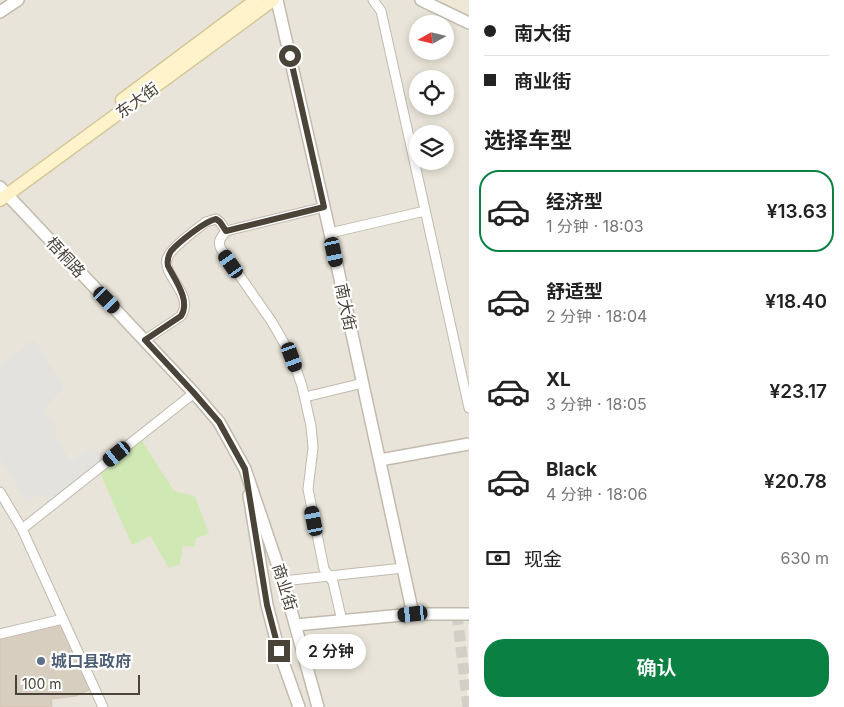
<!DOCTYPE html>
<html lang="zh">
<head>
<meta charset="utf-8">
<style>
  :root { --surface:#fff; --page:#f6f6f6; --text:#222; --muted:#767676; --line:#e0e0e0; --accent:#0b8043 }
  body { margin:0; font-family:Inter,"Noto Sans SC",sans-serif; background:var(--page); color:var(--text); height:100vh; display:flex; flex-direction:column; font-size:19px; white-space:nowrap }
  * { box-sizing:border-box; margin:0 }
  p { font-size:16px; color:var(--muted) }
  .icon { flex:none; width:28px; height:28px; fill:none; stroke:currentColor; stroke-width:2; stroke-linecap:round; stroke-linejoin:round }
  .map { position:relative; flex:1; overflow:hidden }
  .details { display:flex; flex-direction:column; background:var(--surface); width:375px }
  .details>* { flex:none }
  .guide { display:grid; align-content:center; height:110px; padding:0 15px; background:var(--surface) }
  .needle { width:32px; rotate:262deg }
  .buttons { position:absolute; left:409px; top:15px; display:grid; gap:10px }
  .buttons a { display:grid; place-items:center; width:45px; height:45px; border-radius:50%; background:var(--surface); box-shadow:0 2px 8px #0003; font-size:25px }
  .scale { position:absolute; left:15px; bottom:12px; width:125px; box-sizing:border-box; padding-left:5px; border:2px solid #4a4338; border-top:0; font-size:14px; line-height:18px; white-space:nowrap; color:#4a4338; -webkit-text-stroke:4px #fff; paint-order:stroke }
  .end { position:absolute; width:22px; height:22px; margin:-11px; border:6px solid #4a4338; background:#fff; box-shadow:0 0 0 2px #fff }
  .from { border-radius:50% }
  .bubble { position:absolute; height:35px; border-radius:18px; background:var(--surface); box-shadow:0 2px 8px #0003; font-size:16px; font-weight:600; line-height:35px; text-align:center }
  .car { position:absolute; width:15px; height:30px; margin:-15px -8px; border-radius:6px; box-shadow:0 0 4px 1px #0007; background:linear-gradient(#222 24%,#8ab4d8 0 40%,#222 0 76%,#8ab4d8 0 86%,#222 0) }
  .guide b { display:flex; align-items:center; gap:18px; height:48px; font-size:19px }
  .guide b+b { border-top:1px solid var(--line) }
  .guide i { width:12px; height:12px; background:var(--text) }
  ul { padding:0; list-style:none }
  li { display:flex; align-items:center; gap:15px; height:82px; margin:0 10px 8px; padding:0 5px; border:2px solid transparent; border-radius:20px }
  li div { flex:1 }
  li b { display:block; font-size:19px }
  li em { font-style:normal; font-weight:600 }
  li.selected { border-color:var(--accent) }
  li>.icon { width:45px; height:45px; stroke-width:1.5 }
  h2 { padding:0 15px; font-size:22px; line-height:60px }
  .pay { display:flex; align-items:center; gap:12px; height:55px; padding:0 15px; font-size:19px }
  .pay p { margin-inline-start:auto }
  .cta { display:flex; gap:10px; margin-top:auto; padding:10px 15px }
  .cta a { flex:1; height:58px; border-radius:20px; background:var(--accent); color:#fff; font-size:20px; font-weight:600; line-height:58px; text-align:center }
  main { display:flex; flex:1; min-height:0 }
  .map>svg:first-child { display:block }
  .residential { fill:#e9e4d9; fill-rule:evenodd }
  .education { fill:#eee7d5 }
  .green { fill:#d0e9b4 }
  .parking { fill:#e4e2df }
  .building { fill:#d7cec0; stroke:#d2c6b3 }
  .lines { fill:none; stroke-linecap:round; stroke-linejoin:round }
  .tertiary-tunnel { stroke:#d3cfc7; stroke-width:11; stroke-dasharray:11 5.5; stroke-linecap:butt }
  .minor-casing { stroke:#c1baad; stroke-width:11 }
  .tertiary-casing { stroke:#c1baad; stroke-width:14 }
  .secondary-casing { stroke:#d5c79a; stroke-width:15 }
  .minor { stroke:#fff; stroke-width:9 }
  .tertiary { stroke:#fff; stroke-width:11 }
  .secondary { stroke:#fff3cb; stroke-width:12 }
  .route { stroke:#4a4338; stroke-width:6 }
  .service-dot { fill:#5c6f8a; stroke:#fff; stroke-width:2 }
  .labels { text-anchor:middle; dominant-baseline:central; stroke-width:4.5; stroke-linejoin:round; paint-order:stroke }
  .street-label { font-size:16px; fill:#4a4338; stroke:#fff }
  .service-label { font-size:16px; font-weight:bold; fill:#4e5e75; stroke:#fff; text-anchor:start }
</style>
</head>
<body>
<main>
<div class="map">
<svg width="469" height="707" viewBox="0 0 469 707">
  <rect width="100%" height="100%" fill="#f5f2eb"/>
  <path class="residential" d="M0,0H421L469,23V614L467,707H0ZM418,24H445V51H418ZM418,79H445V106H418ZM418,134H445V161H418Z"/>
  <path class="education" d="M421,0H469V23Z"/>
  <path class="green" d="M139,436L174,491L195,496L209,534L196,538L195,547L183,546L180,564L169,568L150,536L132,545L98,469Z"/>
  <path class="parking" d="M34,339L64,387L43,410L57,429L54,433L70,461L92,449L106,462L50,507L41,493L26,501L0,458V366Z"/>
  <path class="building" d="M63,619L94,688L76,696L51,699L52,707H0V634Z"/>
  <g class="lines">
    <path class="tertiary-tunnel" d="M457,614L468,707"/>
    <defs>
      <g id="minor">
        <path d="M373,0L381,11L469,408"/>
        <path d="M226,231C221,238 217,241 221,249L272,322L292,357L302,386L311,426L313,448L308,489L324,569L333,582L342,621"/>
        <path d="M226,231L324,207"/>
        <path d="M330,233L425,211"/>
        <path d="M145,340L181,316C195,295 163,277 167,259C170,248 196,230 206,222L216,219L220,222L226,231"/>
        <path d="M305,397L363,383"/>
        <path d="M0,492L22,529L103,707"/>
        <path d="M22,529L194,393"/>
        <path d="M283,581L403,568"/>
        <path d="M0,634L63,619"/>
      </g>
      <g id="tertiary">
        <path d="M277,0L330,233L413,614"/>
        <path d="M421,0L469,23"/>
        <path d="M0,12L18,0"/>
        <path d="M0,187L194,393L219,422L245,469L283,581L318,707"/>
        <path d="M380,460L469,444"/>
        <path d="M249,495L267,605L279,651L299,707"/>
        <path d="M296,625L413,614H469"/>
      </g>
      <g id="secondary">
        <path d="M122,100L256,0"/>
        <path d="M0,200L273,0"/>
      </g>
    </defs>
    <use href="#minor" class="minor-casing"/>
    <use href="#tertiary" class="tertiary-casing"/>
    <use href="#secondary" class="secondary-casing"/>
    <use href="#minor" class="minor"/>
    <use href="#tertiary" class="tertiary"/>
    <use href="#secondary" class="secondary"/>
  </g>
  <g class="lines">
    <path class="route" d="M279,651L267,605L245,469L219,422L194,393L145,340L181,316C191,301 175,280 168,266C167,261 168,256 171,251C179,242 205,221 216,219L220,222L226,231L324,207L290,56"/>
  </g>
  <circle class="service-dot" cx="41" cy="661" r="5"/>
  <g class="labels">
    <g class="street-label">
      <text transform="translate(137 100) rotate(-36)">东大街</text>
      <text transform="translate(66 257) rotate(47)">梧桐路</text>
      <text transform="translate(346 307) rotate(78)">南大街</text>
      <text transform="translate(285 587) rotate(73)">商业街</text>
    </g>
    <g class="service-label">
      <text x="51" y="661">城口县政府</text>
    </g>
  </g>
</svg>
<div class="buttons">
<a><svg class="needle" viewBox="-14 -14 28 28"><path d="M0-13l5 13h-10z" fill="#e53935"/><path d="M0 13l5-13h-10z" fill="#767676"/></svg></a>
<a><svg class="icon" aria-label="locate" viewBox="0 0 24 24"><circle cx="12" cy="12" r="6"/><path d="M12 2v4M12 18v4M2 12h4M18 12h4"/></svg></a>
<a><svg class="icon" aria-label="layers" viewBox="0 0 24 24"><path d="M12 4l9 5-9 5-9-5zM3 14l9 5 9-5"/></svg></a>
</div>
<div class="scale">100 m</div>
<i class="end from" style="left:290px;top:56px"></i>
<i class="end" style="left:279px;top:651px"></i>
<div class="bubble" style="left:296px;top:634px;width:70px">2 分钟</div>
<i class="car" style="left:334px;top:252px;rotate:168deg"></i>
<i class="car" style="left:231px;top:264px;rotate:325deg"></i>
<i class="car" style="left:107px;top:300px;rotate:136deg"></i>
<i class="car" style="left:292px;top:357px;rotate:160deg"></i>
<i class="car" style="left:117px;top:454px;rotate:231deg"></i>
<i class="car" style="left:314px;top:521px;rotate:349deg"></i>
<i class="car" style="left:413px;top:614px;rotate:264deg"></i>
</div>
<section class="details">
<div class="guide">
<b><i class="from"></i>南大街</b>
<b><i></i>商业街</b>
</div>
<h2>选择车型</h2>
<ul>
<li class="selected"><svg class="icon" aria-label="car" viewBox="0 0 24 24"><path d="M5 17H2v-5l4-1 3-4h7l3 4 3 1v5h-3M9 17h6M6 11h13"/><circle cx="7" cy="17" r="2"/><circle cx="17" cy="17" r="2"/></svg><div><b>经济型</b><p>1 分钟 · 18:03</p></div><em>¥13.63</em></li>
<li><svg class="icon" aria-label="car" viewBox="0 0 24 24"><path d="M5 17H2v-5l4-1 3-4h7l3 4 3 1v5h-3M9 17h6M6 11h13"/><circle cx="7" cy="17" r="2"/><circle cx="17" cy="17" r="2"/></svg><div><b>舒适型</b><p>2 分钟 · 18:04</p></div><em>¥18.40</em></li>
<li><svg class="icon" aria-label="car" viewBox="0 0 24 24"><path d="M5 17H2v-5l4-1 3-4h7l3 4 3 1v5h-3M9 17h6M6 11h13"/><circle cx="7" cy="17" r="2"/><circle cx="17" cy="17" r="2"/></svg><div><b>XL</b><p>3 分钟 · 18:05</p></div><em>¥23.17</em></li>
<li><svg class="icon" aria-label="car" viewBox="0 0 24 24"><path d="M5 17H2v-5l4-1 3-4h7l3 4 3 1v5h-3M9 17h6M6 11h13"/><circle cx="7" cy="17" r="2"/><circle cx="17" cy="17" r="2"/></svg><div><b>Black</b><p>4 分钟 · 18:06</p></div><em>¥20.78</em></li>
</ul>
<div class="pay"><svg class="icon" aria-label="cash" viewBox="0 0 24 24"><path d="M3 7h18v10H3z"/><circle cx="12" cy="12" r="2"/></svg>现金<p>630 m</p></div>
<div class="cta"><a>确认</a></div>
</section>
</main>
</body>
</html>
